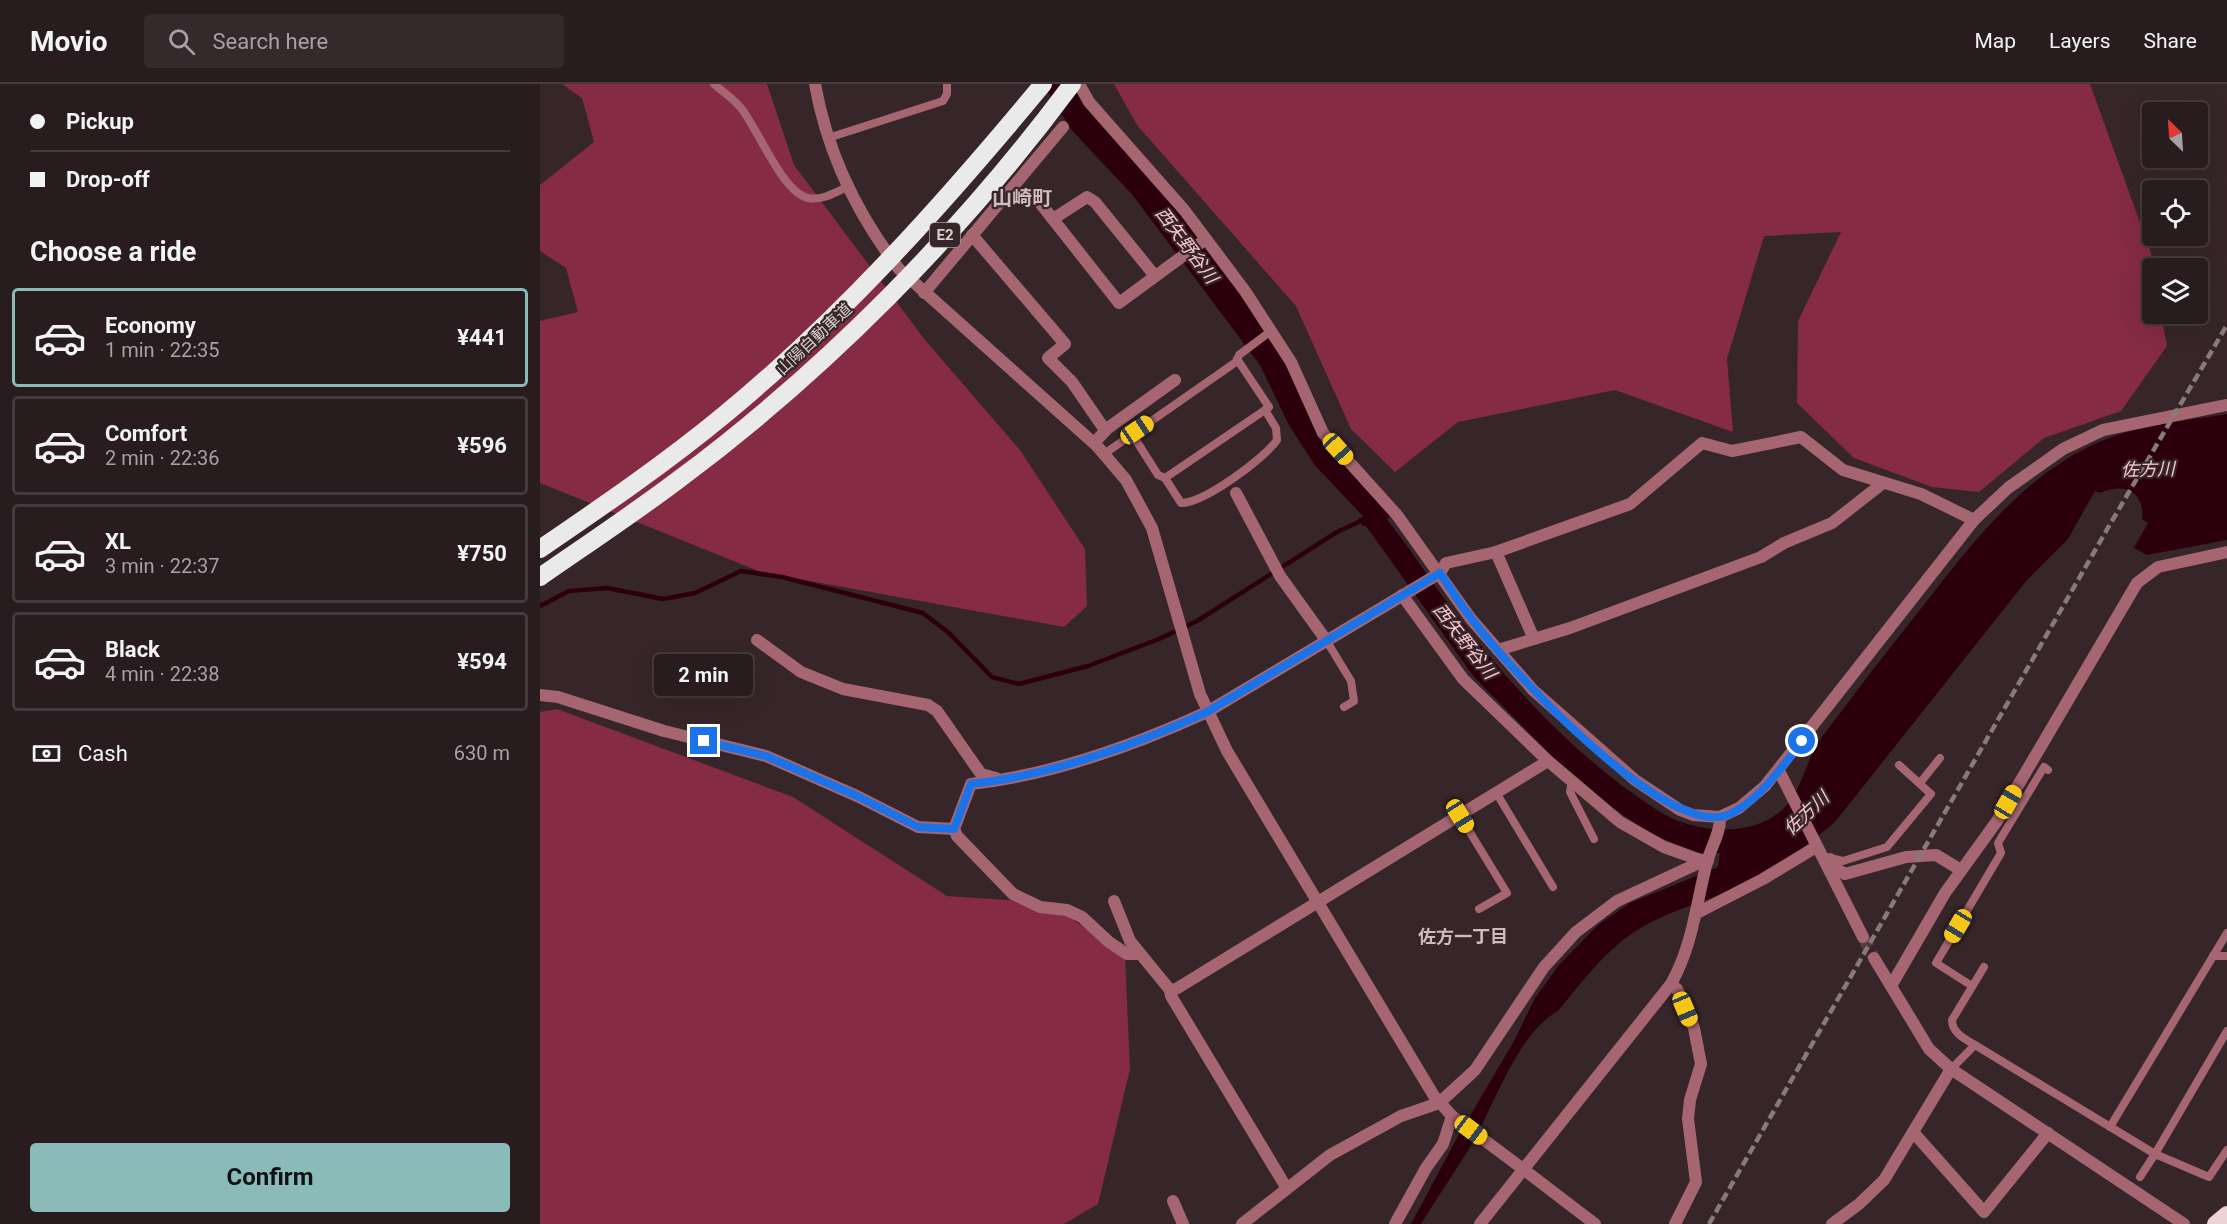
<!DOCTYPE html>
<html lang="en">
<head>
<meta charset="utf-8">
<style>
  :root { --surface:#291c1f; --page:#35292c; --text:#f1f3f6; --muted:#a5a1a4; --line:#453a3d; --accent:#8bbbb9 }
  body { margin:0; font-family:Roboto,"Noto Sans JP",sans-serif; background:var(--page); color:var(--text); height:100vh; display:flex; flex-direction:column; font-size:22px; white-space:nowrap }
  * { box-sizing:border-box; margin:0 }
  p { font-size:20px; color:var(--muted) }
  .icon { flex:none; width:33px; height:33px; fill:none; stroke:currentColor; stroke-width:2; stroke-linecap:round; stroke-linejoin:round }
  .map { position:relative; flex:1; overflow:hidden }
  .side { display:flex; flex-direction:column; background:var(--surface); width:540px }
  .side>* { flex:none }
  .hud { display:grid; align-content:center; height:132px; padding:0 30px; background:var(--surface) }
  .needle { width:39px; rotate:335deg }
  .controls { position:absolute; left:1602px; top:18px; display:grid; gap:12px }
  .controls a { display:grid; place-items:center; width:66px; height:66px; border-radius:6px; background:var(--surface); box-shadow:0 6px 24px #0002,0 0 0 2px var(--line); font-size:30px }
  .end { position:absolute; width:27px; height:27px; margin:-14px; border:8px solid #1a73e8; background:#fff; box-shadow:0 0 0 3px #fff }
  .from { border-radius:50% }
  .bubble { position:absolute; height:42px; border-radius:6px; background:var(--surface); box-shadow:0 6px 24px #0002,0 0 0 2px var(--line); font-size:20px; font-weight:700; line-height:42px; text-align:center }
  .car { position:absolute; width:18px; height:36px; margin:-18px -9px; border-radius:8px; box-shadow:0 0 4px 2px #0007; background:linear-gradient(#f5c518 24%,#345 0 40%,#f5c518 0 76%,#345 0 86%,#f5c518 0) }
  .hud b { display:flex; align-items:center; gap:21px; height:57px; font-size:22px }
  .hud b+b { border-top:2px solid var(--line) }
  .hud i { width:15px; height:15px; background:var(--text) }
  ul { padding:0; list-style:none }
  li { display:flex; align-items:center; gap:18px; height:99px; margin:0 12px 9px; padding:0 18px; border:3px solid var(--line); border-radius:6px }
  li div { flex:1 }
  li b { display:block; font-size:22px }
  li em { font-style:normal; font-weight:700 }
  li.on { border-color:var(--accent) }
  li>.icon { width:54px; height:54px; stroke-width:1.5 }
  h2 { padding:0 30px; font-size:27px; line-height:72px }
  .pay { display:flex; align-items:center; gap:15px; height:66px; padding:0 30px; font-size:22px }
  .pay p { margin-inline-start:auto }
  .cta { display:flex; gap:12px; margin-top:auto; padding:12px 30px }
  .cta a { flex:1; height:69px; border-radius:6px; background:var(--accent); color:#111; font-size:24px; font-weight:700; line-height:69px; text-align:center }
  header { display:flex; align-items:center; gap:36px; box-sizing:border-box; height:84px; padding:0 30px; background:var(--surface); border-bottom:2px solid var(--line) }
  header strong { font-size:28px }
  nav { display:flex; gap:33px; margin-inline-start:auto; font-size:21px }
  .search { width:420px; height:54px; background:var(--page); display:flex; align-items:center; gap:15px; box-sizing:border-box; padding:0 21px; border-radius:6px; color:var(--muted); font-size:22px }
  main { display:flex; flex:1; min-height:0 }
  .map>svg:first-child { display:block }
  .forest { fill:#852b44 }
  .water { fill:#2b000c }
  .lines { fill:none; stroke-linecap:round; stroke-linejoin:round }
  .stream { stroke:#2b000c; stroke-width:4.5 }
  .river { stroke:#2b000c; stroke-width:26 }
  .minor-tunnel { stroke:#4f3f42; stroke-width:12; stroke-dasharray:12 6; stroke-linecap:butt }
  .service { stroke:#a56672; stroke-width:8 }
  .minor { stroke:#a56672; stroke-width:12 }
  .tertiary { stroke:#a56672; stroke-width:12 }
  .trunk { stroke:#edd2d6; stroke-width:16 }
  .motorway { stroke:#eaeaea; stroke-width:18 }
  .rail { stroke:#887a7c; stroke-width:4.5; stroke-dasharray:9 4.5; stroke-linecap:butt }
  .route { stroke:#1a73e8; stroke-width:8 }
  .labels { text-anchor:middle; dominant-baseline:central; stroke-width:4.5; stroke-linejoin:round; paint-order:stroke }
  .shield { fill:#372629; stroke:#a89c9d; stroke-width:1.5 }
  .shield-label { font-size:15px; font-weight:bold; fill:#d9cecf }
  .street-label { font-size:16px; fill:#d9cecf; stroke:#372629 }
  .water-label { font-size:18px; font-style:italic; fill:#fbc6cf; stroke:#372629 }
  .neighbourhood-label { font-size:18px; font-weight:bold; fill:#d2bbbf; stroke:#372629 }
  .quarter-label { font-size:20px; font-weight:bold; fill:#d2bbbf; stroke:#372629 }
</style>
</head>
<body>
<header>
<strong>Movio</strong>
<div class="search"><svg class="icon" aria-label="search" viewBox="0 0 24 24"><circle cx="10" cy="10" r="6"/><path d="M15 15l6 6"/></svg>Search here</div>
<nav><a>Map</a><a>Layers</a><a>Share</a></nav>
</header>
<main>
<section class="side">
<div class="hud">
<b><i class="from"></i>Pickup</b>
<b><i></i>Drop-off</b>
</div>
<h2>Choose a ride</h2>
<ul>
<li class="on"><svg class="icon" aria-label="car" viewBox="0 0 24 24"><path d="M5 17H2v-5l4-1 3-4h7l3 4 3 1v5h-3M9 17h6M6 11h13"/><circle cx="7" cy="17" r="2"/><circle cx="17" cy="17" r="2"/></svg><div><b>Economy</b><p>1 min · 22:35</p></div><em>¥441</em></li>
<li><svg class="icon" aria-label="car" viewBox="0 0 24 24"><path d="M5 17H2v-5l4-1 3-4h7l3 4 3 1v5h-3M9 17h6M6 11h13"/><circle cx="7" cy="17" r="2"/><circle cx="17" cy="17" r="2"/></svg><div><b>Comfort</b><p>2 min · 22:36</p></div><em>¥596</em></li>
<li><svg class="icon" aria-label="car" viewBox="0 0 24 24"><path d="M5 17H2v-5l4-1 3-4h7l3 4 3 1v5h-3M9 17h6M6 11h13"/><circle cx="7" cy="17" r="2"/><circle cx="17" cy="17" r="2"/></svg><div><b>XL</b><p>3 min · 22:37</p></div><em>¥750</em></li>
<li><svg class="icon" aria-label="car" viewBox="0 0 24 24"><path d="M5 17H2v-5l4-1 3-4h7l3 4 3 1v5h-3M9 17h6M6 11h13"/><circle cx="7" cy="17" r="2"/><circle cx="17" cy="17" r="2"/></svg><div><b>Black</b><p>4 min · 22:38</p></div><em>¥594</em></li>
</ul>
<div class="pay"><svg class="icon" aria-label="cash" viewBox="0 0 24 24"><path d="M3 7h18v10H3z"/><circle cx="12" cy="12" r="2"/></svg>Cash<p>630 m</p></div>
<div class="cta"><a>Confirm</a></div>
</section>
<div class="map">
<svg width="1687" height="1140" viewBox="0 0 1687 1140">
  <rect width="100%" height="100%" fill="#372629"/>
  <g class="forest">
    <path d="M22,0H227L254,81L385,256L480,366L545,465L547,522L524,543L221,488L0,399V237L38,228L26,184L0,167V101L54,58L42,14Z"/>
    <path d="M574,0H1550L1611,169L1613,184L1612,230H1621L1627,262L1581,327L1504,354L1439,408L1392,403L1314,374L1257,319L1258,237L1301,148L1224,152L1187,275L1193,348L1075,306L918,338L855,388L811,345L756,222L597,41Z"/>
    <path d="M17,625L253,713L407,812L509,819L585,872L590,985L558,1120L524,1140H0V628Z"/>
  </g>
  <path class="water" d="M1687,330V456L1607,471L1594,464L1608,439L1602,435C1605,407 1583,398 1560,409L1555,407L1528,455L1487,496L1295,738C1266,762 1234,787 1200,802C1165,818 1126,827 1094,848C1063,869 1041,899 1018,927C978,949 955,1019 933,1058C917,1085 898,1112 881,1140H871L917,1054L974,957L995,914L1019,881L1058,841L1090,819L1178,783L1180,769H1158L1109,749L1072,723L1012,672L934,593L826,442H823L818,435L825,431L827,424L810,406L815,400C850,433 875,475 904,514C963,594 1033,672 1117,726C1152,749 1209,755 1242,726C1260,710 1265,682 1276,662C1282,652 1290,642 1297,633C1324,597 1351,562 1379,527C1434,457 1491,379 1580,350C1614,339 1652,336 1687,330Z"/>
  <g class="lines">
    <path class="stream" d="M0,522L29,507L67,504L123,515L155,509L201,487L242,493L383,529L409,549L452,593L479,600L548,582L619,555L657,537L797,448L825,435"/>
    <path class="river" d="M518,0L542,38L602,102L731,274L761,336L785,373L837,428"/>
    <path class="minor-tunnel" d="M1323,853L1334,874"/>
    <g class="service">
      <path d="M174,0C183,8 194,15 201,24C219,47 243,109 268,114C282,117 296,108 307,103"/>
      <path d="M288,54L403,17L407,10V0"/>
      <path d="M592,350L618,391L625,394L725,326L729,323L697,275"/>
      <path d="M564,370L696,278L699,271L731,247"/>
      <path d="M625,394L641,419C664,419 724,375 737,356L736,344L725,326"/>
      <path d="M786,556L811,597L814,617L804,623"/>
      <path d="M1032,697L1030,708L1054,755"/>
      <path d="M1380,699L1400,674"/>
      <path d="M957,710L1013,803"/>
      <path d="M920,732L967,809L939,825"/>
      <path d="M1290,774L1303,777L1347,763L1391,710L1359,681"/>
      <path d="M1673,872H1687"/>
      <path d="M1432,902L1396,879L1461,769L1458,759L1504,683L1508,686"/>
      <path d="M1435,961L1615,1070L1687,947"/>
      <path d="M1411,985L1435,961C1425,955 1412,949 1412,936L1444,883"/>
      <path d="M1570,1043L1687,849"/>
      <path d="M1600,1093L1615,1070L1669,1093L1687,1066"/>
    </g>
    <g class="minor">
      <path d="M497,115L579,219L666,155"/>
      <path d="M513,135L547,113L555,118L615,192"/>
      <path d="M432,151L525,260L508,274L532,298L565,346"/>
      <path d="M384,209L523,43"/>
      <path d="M554,359L568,344L635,296"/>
      <path d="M696,409L740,492L786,556"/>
      <path d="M956,468L994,555"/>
      <path d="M900,489L906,479L956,468L1090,420L1162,359L1192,367L1261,353L1303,386L1381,410L1434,436"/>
      <path d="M862,511L923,595L1008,677L1080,738L1124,763L1163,777"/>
      <path d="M217,556L261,588L303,605L388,621L397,627L441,690L456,694"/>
      <path d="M958,566L1030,544L1221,473L1244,459L1292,439L1343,399"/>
      <path d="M0,611L18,613L124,647L226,672L317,712L378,743L414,745L431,700C512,691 593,662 667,628"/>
      <path d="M1239,687L1323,853"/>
      <path d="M414,745L417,752L473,810L500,823L527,826L542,833L569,858L587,870H599"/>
      <path d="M1290,775L1295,784L1305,790L1366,773L1396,771L1421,786"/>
      <path d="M574,817L590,857L630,906L636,905L1008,677"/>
      <path d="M1157,829L1223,795L1276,763"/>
      <path d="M1334,874L1389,965L1411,985L1644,1140"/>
      <path d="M1131,900L1137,905L1154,944L1161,980L1150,1016L1148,1035L1156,1098L1135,1140"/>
      <path d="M1351,902L1405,809L1457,737L1597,499L1618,483L1687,468"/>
      <path d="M630,906L631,912L746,1103"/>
      <path d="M1373,1048L1444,1128L1508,1049"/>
      <path d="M983,1085L1055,1140"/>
      <path d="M633,1117L643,1140"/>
      <path d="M702,1140L790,1071L861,1032L899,1019L935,986L1004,883L1036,848L1077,817L1163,777H1168"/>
      <path d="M855,1140L886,1084L903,1060L912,1032"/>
      <path d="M940,1140L1131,900C1153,861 1156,820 1167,778C1171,763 1181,748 1180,733"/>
      <path d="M1292,1140L1319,1120L1344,1096L1411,985"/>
    </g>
    <g class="tertiary">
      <path d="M275,0C287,68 317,130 359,185L557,362L586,396L612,444L660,610L687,667L894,1012L912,1032L983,1085"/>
      <path d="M539,0L549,18L645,127L705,207L751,278L783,349L857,431L931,535L993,606L1095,696L1140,726L1153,731L1180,733L1199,724L1225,702L1434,436L1468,404L1523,365L1563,346L1687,321"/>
      <path d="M667,628L900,489"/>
    </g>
    <path class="trunk" d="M1675,1140L1687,1130"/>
    <g class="motorway">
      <path d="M0,465C63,422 126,379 184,331C302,234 406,117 503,0"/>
      <path d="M0,493C46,461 93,430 138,396C285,287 423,147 532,0"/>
    </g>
    <path class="rail" d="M1169,1140L1569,442L1687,241"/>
  </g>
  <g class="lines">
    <path class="route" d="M164,657L226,672L317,712L378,743L414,745L431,700C512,691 593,662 667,628L900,489C910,504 920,520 931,534C970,586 1113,740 1179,733C1210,729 1244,681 1262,657"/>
  </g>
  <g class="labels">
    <rect class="shield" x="390" y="139" width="30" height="24" rx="4.5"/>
    <g class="shield-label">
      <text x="405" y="151">E2</text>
    </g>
    <g class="street-label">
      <text transform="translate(274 255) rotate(-43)">山陽自動車道</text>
    </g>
    <g class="water-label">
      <text transform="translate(647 161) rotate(53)">西矢野谷川</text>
      <text transform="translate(1608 385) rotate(-1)">佐方川</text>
      <text transform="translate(925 557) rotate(52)">西矢野谷川</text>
      <text transform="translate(1266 729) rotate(-43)">佐方川</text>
    </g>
    <g class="neighbourhood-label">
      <text x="923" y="852">佐方一丁目</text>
    </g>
    <g class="quarter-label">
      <text x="482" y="114">山崎町</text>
    </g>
  </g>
</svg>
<div class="controls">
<a><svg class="needle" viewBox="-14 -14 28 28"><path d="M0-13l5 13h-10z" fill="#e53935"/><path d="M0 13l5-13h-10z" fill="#a5a1a4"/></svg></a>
<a><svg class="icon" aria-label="locate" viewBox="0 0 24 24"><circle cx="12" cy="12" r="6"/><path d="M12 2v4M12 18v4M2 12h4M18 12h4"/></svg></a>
<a><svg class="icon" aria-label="layers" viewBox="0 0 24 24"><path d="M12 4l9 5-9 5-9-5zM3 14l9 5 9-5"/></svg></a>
</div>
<i class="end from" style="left:1262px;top:657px"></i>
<i class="end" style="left:164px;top:657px"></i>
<div class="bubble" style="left:114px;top:570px;width:99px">2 min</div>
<i class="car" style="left:597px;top:346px;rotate:56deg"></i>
<i class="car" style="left:798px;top:365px;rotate:138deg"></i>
<i class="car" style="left:1468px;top:718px;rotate:30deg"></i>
<i class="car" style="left:920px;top:732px;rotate:148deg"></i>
<i class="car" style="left:1418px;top:842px;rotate:211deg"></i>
<i class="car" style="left:1145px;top:925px;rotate:157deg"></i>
<i class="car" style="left:931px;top:1046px;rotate:127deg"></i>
</div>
</main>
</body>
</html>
